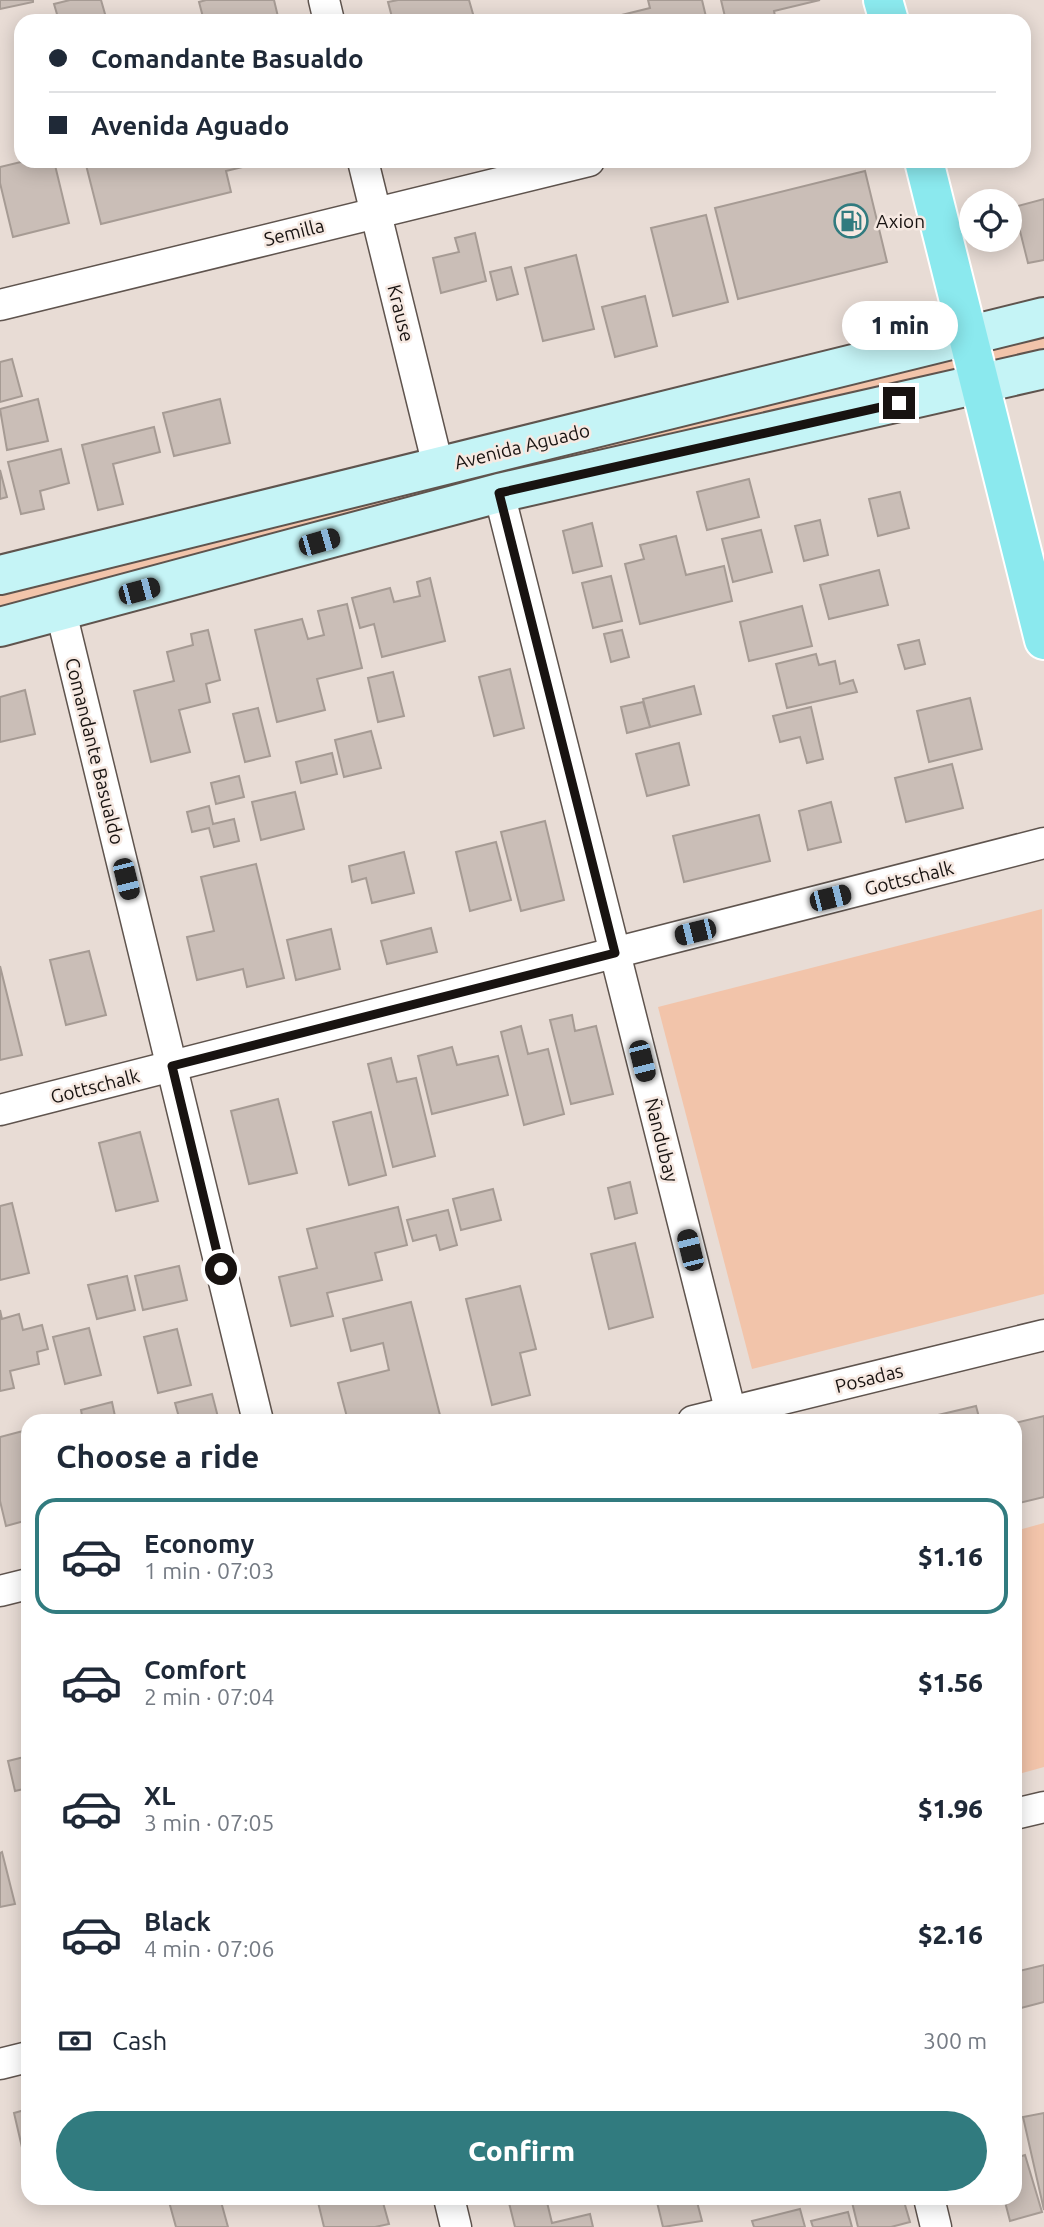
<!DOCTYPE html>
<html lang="en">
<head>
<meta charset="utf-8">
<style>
  :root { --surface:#fff; --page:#f2f2f3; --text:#1f2937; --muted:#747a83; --line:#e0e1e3; --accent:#317b7f }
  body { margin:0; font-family:Ubuntu,sans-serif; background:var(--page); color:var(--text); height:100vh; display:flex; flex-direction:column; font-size:26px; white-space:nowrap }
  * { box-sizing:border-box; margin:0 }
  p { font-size:23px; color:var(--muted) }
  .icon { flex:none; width:38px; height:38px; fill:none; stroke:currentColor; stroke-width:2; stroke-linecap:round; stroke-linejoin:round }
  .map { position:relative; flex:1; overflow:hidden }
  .side { position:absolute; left:21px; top:1414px; width:1001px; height:791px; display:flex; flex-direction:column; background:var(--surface); border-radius:21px; box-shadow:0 4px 18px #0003 }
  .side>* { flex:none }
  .top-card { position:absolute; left:14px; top:14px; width:1017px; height:154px; border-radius:21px; box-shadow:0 4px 18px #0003; display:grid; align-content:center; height:154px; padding:0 35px; background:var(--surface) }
  .controls { position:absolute; left:959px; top:189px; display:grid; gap:14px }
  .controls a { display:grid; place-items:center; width:63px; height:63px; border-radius:50%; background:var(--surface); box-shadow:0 4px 18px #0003; font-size:35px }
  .end { position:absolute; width:32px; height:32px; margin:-16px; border:9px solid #181311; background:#fff; box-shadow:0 0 0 4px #fff }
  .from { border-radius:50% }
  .bubble { position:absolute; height:49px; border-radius:24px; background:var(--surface); box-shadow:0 4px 18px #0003; font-size:23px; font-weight:800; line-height:49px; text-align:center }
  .car { position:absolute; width:21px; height:42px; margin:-21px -10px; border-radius:9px; box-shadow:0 0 5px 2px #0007; background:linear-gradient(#222 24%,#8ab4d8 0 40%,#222 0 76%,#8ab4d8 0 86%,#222 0) }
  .top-card b { display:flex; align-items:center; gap:24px; height:66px; font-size:26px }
  .top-card b+b { border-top:2px solid var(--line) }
  .top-card i { width:18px; height:18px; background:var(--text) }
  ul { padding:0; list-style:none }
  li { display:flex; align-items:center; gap:21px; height:116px; margin:0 14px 10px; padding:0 21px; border:4px solid transparent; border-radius:21px }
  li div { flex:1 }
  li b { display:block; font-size:26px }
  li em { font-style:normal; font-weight:800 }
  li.current { border-color:var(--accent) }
  li>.icon { width:63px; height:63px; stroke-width:1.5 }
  h2 { padding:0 35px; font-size:32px; line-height:84px }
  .pay { display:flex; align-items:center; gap:18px; height:77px; padding:0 35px; font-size:26px }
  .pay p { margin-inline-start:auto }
  .action { display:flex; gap:14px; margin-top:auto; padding:14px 35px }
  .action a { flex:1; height:80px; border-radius:42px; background:var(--accent); color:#fff; font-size:28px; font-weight:800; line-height:80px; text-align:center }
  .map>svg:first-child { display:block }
  .green { fill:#f2c4aa }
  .building { fill:#cabeb7; stroke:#a69b94; stroke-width:2 }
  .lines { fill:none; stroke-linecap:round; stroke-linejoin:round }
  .street-casing { stroke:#5f544e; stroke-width:33 }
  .secondary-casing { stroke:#5f544e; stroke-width:42 }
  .primary-casing { stroke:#fff; stroke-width:42 }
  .street { stroke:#fff; stroke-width:30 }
  .secondary { stroke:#c5f4f6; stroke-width:38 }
  .primary { stroke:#8be9ee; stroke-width:38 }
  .route { stroke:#181311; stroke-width:9 }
  .labels { text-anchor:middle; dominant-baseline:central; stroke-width:5; stroke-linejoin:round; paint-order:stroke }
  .poi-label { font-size:19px; fill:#181311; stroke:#f6e9e2; text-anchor:start }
  .street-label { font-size:19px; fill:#181311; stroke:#f6e9e2 }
</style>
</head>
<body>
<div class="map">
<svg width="1044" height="2227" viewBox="0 0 1044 2227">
  <rect width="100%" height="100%" fill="#e8dcd5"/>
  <g class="green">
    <path d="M1044,317V358L0,617V578Z"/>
    <path d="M1042,909L1044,1294L752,1369L658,1007Z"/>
    <path d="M1044,1523V1767L1015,1775V1531Z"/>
  </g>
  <g class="building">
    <path d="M0,0H33V2L0,9Z"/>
    <path d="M70,0H101L107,21H59L54,4Z"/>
    <path d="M206,0H274L279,21H204L199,2Z"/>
    <path d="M398,0H469L475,21H393L388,2Z"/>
    <path d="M648,0H702L707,21H597L650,8Z"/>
    <path d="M721,0H820L774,11L776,21H726Z"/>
    <path d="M25,161H54L69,223L13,237L0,183V167Z"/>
    <path d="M85,161H267L226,171L231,192L101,224Z"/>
    <path d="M865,171L887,262L738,299L715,208Z"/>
    <path d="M1044,199V260L1028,263L1014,207Z"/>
    <path d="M706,215L728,302L673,316L651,228Z"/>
    <path d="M475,233L486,281L441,293L433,258L459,252L455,238Z"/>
    <path d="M576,255L594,329L543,341L525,268Z"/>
    <path d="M511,267L518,294L497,300L490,272Z"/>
    <path d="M645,296L657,346L615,357L602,307Z"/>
    <path d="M12,359L22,396L0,402V362Z"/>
    <path d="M38,399L48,441L7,450L0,409Z"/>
    <path d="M220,399L230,443L174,456L163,413Z"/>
    <path d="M154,427L160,452L113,464L123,504L98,510L82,445Z"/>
    <path d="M61,449L69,483L40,491L44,509L21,514L8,462Z"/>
    <path d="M0,470L7,497L0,499Z"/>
    <path d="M749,479L759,517L707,530L697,492Z"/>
    <path d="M900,492L909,528L878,536L869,499Z"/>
    <path d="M820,520L828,555L804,561L795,526Z"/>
    <path d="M592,523L602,566L573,573L563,531Z"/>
    <path d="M761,530L772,572L733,582L722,539Z"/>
    <path d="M676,536L686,575L724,566L732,601L640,624L625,564L644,559L640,545Z"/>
    <path d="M879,570L888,605L829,619L820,585Z"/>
    <path d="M611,576L622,621L593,628L582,583Z"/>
    <path d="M430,578L445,641L382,657L374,624L360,628L352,598L390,588L394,602L420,596L417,582Z"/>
    <path d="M347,604L362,668L317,679L325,710L277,722L255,630L302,619L308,639L324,635L318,611Z"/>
    <path d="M802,606L812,646L749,661L740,622Z"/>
    <path d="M208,630L220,680L206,684L210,702L179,710L190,752L151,762L134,691L174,681L167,652L193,645L191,634Z"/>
    <path d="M622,630L629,657L611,662L604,634Z"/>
    <path d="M919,640L925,664L905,669L898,645Z"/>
    <path d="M816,654L819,665L835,661L840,684L853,680L857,692L787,708L776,664Z"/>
    <path d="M510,669L524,728L494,736L479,677Z"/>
    <path d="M393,672L404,716L378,722L368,678Z"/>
    <path d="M694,686L701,714L650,727L643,699Z"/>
    <path d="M25,690L35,734L0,742V697Z"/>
    <path d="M970,698L982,749L929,762L917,711Z"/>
    <path d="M643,702L650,727L627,733L621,707Z"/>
    <path d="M811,707L823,759L807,763L800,737L780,742L773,716Z"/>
    <path d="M258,708L270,756L245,762L233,714Z"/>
    <path d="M371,731L381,768L344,777L335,740Z"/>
    <path d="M679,743L689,785L647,796L636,754Z"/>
    <path d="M332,753L337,774L301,783L296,762Z"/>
    <path d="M952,764L963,808L906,822L895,778Z"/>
    <path d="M239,776L244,797L216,804L211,783Z"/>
    <path d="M295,792L304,829L261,840L252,802Z"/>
    <path d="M831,802L841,842L808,850L799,811Z"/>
    <path d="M209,806L213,824L234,819L239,841L214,847L209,828L192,832L187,812Z"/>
    <path d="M759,815L770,861L684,882L673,836Z"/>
    <path d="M545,821L564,900L521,911L501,832Z"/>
    <path d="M496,842L511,900L470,911L456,852Z"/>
    <path d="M404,852L414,893L372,903L366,878L352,882L349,866Z"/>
    <path d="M256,864L284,978L247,987L243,969L197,980L187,937L214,931L201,877Z"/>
    <path d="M431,928L437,952L387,964L381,941Z"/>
    <path d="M331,929L340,969L296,980L287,940Z"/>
    <path d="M89,951L106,1015L66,1025L50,960Z"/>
    <path d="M0,966L22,1055L0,1060Z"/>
    <path d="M572,1015L575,1031L596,1026L613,1094L571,1104L550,1020Z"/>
    <path d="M521,1026L528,1054L548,1049L564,1114L524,1125L501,1032Z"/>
    <path d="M452,1047L457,1065L498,1056L508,1095L432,1114L418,1056Z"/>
    <path d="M391,1058L397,1082L416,1078L435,1156L393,1167L368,1064Z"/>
    <path d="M278,1099L297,1173L249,1184L231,1111Z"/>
    <path d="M371,1112L386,1175L349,1185L333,1122Z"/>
    <path d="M140,1132L158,1201L116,1211L99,1143Z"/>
    <path d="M630,1182L637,1213L615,1219L608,1188Z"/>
    <path d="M493,1189L501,1220L461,1230L453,1199Z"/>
    <path d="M12,1203L29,1273L0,1280V1206Z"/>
    <path d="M398,1207L407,1245L375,1253L382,1280L327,1293L333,1316L291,1326L279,1277L317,1268L307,1229Z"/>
    <path d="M448,1210L457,1245L440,1250L436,1235L413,1241L407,1220Z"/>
    <path d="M635,1243L653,1317L609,1329L591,1254Z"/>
    <path d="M179,1266L187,1300L143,1310L135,1276Z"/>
    <path d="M127,1276L135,1310L97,1319L88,1285Z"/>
    <path d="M520,1286L536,1349L520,1353L530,1395L492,1405L466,1299Z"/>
    <path d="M411,1302L441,1419L348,1421L338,1383L389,1370L383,1343L351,1351L343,1319Z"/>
    <path d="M0,1310L2,1319L19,1314L23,1330L42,1325L48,1349L37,1352L39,1364L10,1371L14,1388L0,1391Z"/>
    <path d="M89,1328L101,1375L65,1384L53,1337Z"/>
    <path d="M177,1329L191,1385L158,1393L144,1337Z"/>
    <path d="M212,1394L219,1421H180L175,1403Z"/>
    <path d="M112,1402L116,1421H83L81,1410Z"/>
    <path d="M976,1406L980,1421H940L938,1415Z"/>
    <path d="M1044,1416V1497L1015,1504V1423Z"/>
    <path d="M23,1431L28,1452V1520L6,1526L0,1501V1437Z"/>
    <path d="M28,1756V1788L15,1791L8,1761Z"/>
    <path d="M2,1852L15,1904L0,1907V1853Z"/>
    <path d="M1044,1965V2002L1021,2008L1015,1972Z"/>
    <path d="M28,2109V2155L24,2156L14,2113Z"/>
    <path d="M1044,2113V2210L1023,2117Z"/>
    <path d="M1025,2155L1042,2212L1010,2221L1004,2198H1015V2158Z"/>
    <path d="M168,2198H220L228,2227H176Z"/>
    <path d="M317,2198H386L382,2199L389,2224L375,2227H324Z"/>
    <path d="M529,2198H546L552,2223L590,2214L593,2227H515L509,2203Z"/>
    <path d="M656,2198H696L702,2221L663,2227Z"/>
    <path d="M851,2198H903L910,2222L891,2227H858Z"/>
    <path d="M800,2209L805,2227H754L752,2221Z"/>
    <path d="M848,2212L852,2227H813L811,2221Z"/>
  </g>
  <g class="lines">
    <defs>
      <g id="street">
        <path d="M324,0L329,21"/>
        <path d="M363,161L438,466"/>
        <path d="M0,305L589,161"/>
        <path d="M499,493L733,1421"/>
        <path d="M61,612L258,1421"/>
        <path d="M0,1110L1044,843"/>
        <path d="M693,1421L1044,1335"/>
        <path d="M0,1591L28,1584"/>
        <path d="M1015,1814L1044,1807"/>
        <path d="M0,2064L28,2057"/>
        <path d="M449,2198L456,2227"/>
        <path d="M929,2198L936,2227"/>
      </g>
      <g id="secondary">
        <path d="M0,575L1044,317"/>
        <path d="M0,627L499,493L1044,369"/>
      </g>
      <g id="primary">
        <path d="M883,0L889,21"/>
        <path d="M924,161L1044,640"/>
      </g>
    </defs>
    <use href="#street" class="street-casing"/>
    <use href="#secondary" class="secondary-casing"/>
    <use href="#primary" class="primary-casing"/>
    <use href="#street" class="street"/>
    <use href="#secondary" class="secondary"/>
    <use href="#primary" class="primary"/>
  </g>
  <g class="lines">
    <path class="route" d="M221,1269L172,1066L615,953L499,493L899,403"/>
  </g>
  <defs>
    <symbol id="fuel-ring" viewBox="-11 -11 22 22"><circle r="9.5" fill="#f6e9e2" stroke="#317b7f" stroke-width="1.5"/><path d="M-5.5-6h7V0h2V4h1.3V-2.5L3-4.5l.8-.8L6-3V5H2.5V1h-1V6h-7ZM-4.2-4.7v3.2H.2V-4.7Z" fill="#317b7f"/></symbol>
  </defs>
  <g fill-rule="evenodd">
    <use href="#fuel-ring" x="832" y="202" width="38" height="38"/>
  </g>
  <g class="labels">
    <g class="poi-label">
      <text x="876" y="221">Axion</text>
    </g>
    <g class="street-label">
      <text transform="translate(294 232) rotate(-14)">Semilla</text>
      <text transform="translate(401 313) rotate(76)">Krause</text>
      <text transform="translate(522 446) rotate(-14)">Avenida Aguado</text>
      <text transform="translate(95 751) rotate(76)">Comandante Basualdo</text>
      <text transform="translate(909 878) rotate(-14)">Gottschalk</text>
      <text transform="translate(95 1086) rotate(-14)">Gottschalk</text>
      <text transform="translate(662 1140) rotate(76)">Ñandubay</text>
      <text transform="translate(869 1378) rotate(-14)">Posadas</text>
    </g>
  </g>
</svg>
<div class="controls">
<a><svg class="icon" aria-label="locate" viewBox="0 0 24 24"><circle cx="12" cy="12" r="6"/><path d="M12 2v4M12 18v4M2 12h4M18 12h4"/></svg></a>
</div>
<i class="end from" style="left:221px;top:1269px"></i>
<i class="end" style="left:899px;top:403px"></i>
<div class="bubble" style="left:842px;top:301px;width:116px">1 min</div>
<i class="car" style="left:319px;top:542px;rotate:74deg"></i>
<i class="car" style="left:139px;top:591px;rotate:75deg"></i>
<i class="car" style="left:126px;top:879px;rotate:166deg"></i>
<i class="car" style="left:830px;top:898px;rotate:76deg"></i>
<i class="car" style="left:695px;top:932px;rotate:256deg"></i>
<i class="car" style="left:642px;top:1061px;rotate:166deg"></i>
<i class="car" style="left:690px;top:1250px;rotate:346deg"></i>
<div class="top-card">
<b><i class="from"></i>Comandante Basualdo</b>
<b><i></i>Avenida Aguado</b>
</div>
<section class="side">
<h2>Choose a ride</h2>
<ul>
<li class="current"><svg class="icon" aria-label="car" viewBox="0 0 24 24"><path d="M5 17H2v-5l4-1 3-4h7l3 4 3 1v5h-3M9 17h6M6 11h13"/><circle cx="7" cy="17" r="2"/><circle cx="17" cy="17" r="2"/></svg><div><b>Economy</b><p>1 min · 07:03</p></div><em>$1.16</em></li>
<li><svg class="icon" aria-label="car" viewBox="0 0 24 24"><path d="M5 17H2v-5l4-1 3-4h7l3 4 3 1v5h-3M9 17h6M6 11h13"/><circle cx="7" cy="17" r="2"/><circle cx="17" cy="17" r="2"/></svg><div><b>Comfort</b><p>2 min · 07:04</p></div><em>$1.56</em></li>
<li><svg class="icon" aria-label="car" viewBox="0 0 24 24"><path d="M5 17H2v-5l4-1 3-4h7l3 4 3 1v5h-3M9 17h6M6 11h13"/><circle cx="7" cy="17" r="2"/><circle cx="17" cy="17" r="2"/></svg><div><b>XL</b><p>3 min · 07:05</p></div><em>$1.96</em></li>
<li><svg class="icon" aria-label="car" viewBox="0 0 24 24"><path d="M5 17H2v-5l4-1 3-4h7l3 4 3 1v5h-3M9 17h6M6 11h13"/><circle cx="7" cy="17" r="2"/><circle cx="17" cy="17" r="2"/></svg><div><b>Black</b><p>4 min · 07:06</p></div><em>$2.16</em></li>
</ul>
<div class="pay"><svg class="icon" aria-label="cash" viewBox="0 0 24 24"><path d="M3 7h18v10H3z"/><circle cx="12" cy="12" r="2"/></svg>Cash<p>300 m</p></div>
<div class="action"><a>Confirm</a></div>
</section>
</div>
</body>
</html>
